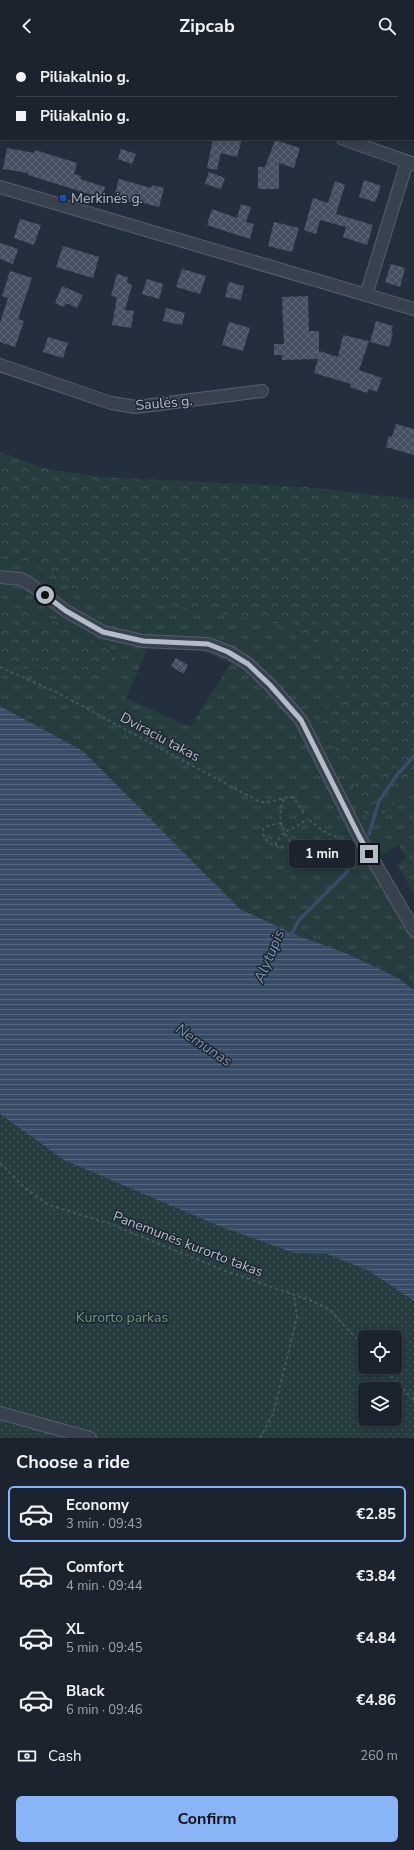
<!DOCTYPE html>
<html lang="en">
<head>
<meta charset="utf-8">
<style>
  :root { --surface:#1b232e; --page:#242b36; --text:#f1f3f6; --muted:#a0a4aa; --line:#39404a; --accent:#8ab4f8 }
  body { margin:0; font-family:"Nunito Sans",sans-serif; background:var(--page); color:var(--text); height:100vh; display:flex; flex-direction:column; font-size:15px; white-space:nowrap }
  * { box-sizing:border-box; margin:0 }
  p { font-size:13px; color:var(--muted) }
  .icon { flex:none; width:22px; height:22px; fill:none; stroke:currentColor; stroke-width:2; stroke-linecap:round; stroke-linejoin:round }
  .map { position:relative; height:1386px; overflow:hidden }
  .details { display:flex; flex-direction:column; background:var(--surface); flex:1 }
  .details>* { flex:none }
  .top-card { position:absolute; left:0px; top:0px; width:414px; height:88px; box-shadow:0 2px 10px #0003,0 0 0 1px var(--line); display:grid; align-content:center; height:88px; padding:0 16px; background:var(--surface) }
  .fabs { position:absolute; left:358px; top:1278px; display:grid; gap:8px }
  .fabs a { display:grid; place-items:center; width:44px; height:44px; border-radius:6px; background:var(--surface); box-shadow:0 2px 10px #0003,0 0 0 1px var(--line); font-size:20px }
  .end { position:absolute; width:18px; height:18px; margin:-9px; border:5px solid #b4bcc9; background:#111; box-shadow:0 0 0 2px #111 }
  .from { border-radius:50% }
  .bubble { position:absolute; height:28px; border-radius:6px; background:var(--surface); box-shadow:0 2px 10px #0003,0 0 0 1px var(--line); font-size:13px; font-weight:700; line-height:28px; text-align:center }
  .top-card b { display:flex; align-items:center; gap:14px; height:38px; font-size:15px }
  .top-card b+b { border-top:1px solid var(--line) }
  .top-card i { width:10px; height:10px; background:var(--text) }
  ul { padding:0; list-style:none }
  li { display:flex; align-items:center; gap:12px; height:56px; margin:0 8px 6px; padding:0 8px; border:2px solid transparent; border-radius:6px }
  li div { flex:1 }
  li b { display:block; font-size:15px }
  li em { font-style:normal; font-weight:700 }
  li.on { border-color:var(--accent) }
  li>.icon { width:36px; height:36px; stroke-width:1.5 }
  h2 { padding:0 16px; font-size:18px; line-height:48px }
  .pay { display:flex; align-items:center; gap:10px; height:44px; padding:0 16px; font-size:15px }
  .pay p { margin-inline-start:auto }
  .cta { display:flex; gap:8px; margin-top:auto; padding:8px 16px }
  .cta a { flex:1; height:46px; border-radius:6px; background:var(--accent); color:#111; font-size:16px; font-weight:700; line-height:46px; text-align:center }
  header { display:flex; justify-content:space-between; align-items:center; height:52px; padding:0 16px; background:var(--surface); font-size:18px; font-weight:700 }
  .map>svg:first-child { display:block }
  .grass { fill:url(#grass-tufts); fill-rule:evenodd }
  .forest { fill:url(#forest-crowns) }
  .park { fill:url(#park-dots); fill-rule:evenodd }
  .water { fill:url(#water-rules) }
  .lines { fill:none; stroke-linecap:round; stroke-linejoin:round }
  .stream { stroke:#394c67; stroke-width:3.5 }
  .building { fill:url(#building-cross-hatch) }
  .minor-casing { stroke:#565f6c; stroke-width:14 }
  .path { stroke:#44595c; stroke-width:2; stroke-dasharray:3 3; stroke-linecap:butt }
  .minor { stroke:#38414e; stroke-width:12 }
  .route { stroke:#b4bcc9; stroke-width:5 }
  .transit-dot { fill:#1a4fb4; stroke:#1d2633; stroke-width:1.5 }
  .labels { text-anchor:middle; dominant-baseline:central; stroke-width:3; stroke-linejoin:round; paint-order:stroke }
  .poi-label { font-size:14px; fill:#b4bcc9; stroke:#1d2633; text-anchor:start }
  .street-label { font-size:14px; fill:#b4bcc9; stroke:#1d2633 }
  .park-label { font-size:14px; fill:#6b9a76; stroke:#1d2633 }
  .water-label { font-size:15px; font-style:italic; fill:#7c92b1; stroke:#1d2633 }
</style>
</head>
<body>
<header><svg class="icon" aria-label="back" viewBox="0 0 24 24"><path d="M15 5l-7 7 7 7"/></svg>Zipcab<svg class="icon" aria-label="search" viewBox="0 0 24 24"><circle cx="10" cy="10" r="6"/><path d="M15 15l6 6"/></svg></header>
<div class="map">
<svg width="414" height="1386" viewBox="0 0 414 1386">
  <defs>
    <pattern id="grass-tufts" width="24" height="20" patternUnits="userSpaceOnUse"><rect width="24" height="20" fill="#263c3f"/><path d="M3 7l-1-3M5 7V3M7 7l1-3M15 17l-1-3M17 17v-4M19 17l1-3" fill="none" stroke="#435659"/></pattern>
    <pattern id="forest-crowns" width="20" height="18" patternUnits="userSpaceOnUse"><rect width="20" height="18" fill="#263c3f"/><path d="M2 6a3 3 0 1 1 6 0M12 15a3 3 0 1 1 6 0" fill="none" stroke="#435659"/></pattern>
    <pattern id="park-dots" width="8" height="8" patternUnits="userSpaceOnUse"><rect width="8" height="8" fill="#263c3f"/><path d="M2 2h.1M6 6h.1" fill="none" stroke="#435659" stroke-width="1.8" stroke-linecap="round"/></pattern>
    <pattern id="water-rules" width="6" height="5" patternUnits="userSpaceOnUse"><rect width="6" height="5" fill="#394c67"/><path d="M0 2.5h6" fill="none" stroke="#53647b"/></pattern>
    <pattern id="building-cross-hatch" width="8" height="8" patternUnits="userSpaceOnUse"><rect width="8" height="8" fill="#455162"/><path d="M0 0l8 8M0 8l8-8" fill="none" stroke="#5d6877"/></pattern>
  </defs>
  <rect width="100%" height="100%" fill="#242f3e"/>
  <path class="grass" d="M0,502L34,512L61,527L76,539L99,548L140,550L197,557L273,571L324,593L344,620L347,632L337,648L319,663L380,766L414,727V842L397,813L407,807L399,793L379,804L414,863V938L398,926L348,902L291,881L240,857L83,699L0,654V613L68,624L118,612L113,598L54,569L0,550ZM148,596H195L231,611L190,675L126,646Z"/>
  <g class="forest">
    <path d="M0,400L47,417L100,425L305,435L414,447V727L380,766H367L319,663L337,648L347,632L344,620L324,593L273,571L197,557L140,550L99,548L76,539L61,527L34,512L0,502Z"/>
    <path d="M0,550L54,569L113,599L118,612L110,630L0,613Z"/>
  </g>
  <path class="park" d="M0,1062L64,1108L219,1174L294,1201L327,1202L369,1219L414,1249V1386H0ZM365,1285H395V1315H365ZM365,1337H395V1367H365Z"/>
  <path class="water" d="M0,654L83,699L240,857L291,881L348,902L398,926L414,938V1249L369,1219L327,1202L294,1201L219,1174L64,1108L0,1062Z"/>
  <g class="lines">
    <g class="stream">
      <path d="M369,782L379,749L397,723L414,704"/>
      <path d="M290,885L299,868L348,819"/>
    </g>
  </g>
  <g class="building">
    <path d="M213,87H242L237,105L221,101L217,118L207,116Z"/>
    <path d="M275,88L300,96L294,116L279,111V137H258V115H265Z"/>
    <path d="M7,96L34,101L35,98L77,111L74,122L81,124L80,127L105,135L102,146L28,123V121L3,117Z"/>
    <path d="M121,97L136,102L132,112L118,107Z"/>
    <path d="M209,120L225,126L221,137L205,132Z"/>
    <path d="M119,127L151,136L152,133L164,136L159,155L139,150V152L114,146Z"/>
    <path d="M364,128L381,134L375,150L359,145Z"/>
    <path d="M335,129L345,133L336,162L373,173L367,193L343,185L346,175L320,168L316,182L304,178L313,146L328,151Z"/>
    <path d="M241,152L251,155L246,170L254,172L250,187L207,173L212,157L237,166Z"/>
    <path d="M20,167L41,173L34,193L14,186Z"/>
    <path d="M274,170L299,176L292,200L268,194Z"/>
    <path d="M0,191L18,197L13,212L0,207Z"/>
    <path d="M63,194L99,205L93,226L56,215Z"/>
    <path d="M391,212L405,216L400,235L385,230Z"/>
    <path d="M182,217L206,224L200,242L176,235Z"/>
    <path d="M10,219L32,226L18,267L24,269L15,295L0,290V271L8,246L2,244Z"/>
    <path d="M117,222L128,225L127,231L132,233L125,258L134,259L131,276L112,273L117,245L111,244Z"/>
    <path d="M147,227L163,232L159,247L142,242Z"/>
    <path d="M229,230L244,234L241,248L225,245Z"/>
    <path d="M62,234L83,243L77,256L66,251L64,255L55,251Z"/>
    <path d="M308,244L309,279H319V299L338,305L343,283L369,289L359,318L382,326L377,340L369,337L367,341L350,335L351,332L314,321L318,307L282,308V303H274V292H284L282,245Z"/>
    <path d="M166,256L185,261L182,273L163,269Z"/>
    <path d="M376,269L393,274L391,280L393,281L389,295L370,290Z"/>
    <path d="M229,270L250,276L243,299L222,293Z"/>
    <path d="M48,285L68,291L63,306L43,300Z"/>
    <path d="M396,372L414,377V403L386,395L389,384L392,385Z"/>
    <path d="M176,606L188,613L184,622L171,614Z"/>
  </g>
  <g class="lines">
    <defs>
      <g id="minor">
        <path d="M101,0L103,1"/>
        <path d="M258,1V0"/>
        <path d="M403,1V0"/>
        <path d="M343,87L414,112"/>
        <path d="M0,135L414,257"/>
        <path d="M366,243L407,110"/>
        <path d="M0,313L111,351L136,355L262,339"/>
        <path d="M0,525L21,527L34,535L66,559L103,580L143,589L208,592L229,600L248,612L270,633L301,668L359,784L414,878"/>
        <path d="M0,1361L90,1386"/>
      </g>
    </defs>
    <use href="#minor" class="minor-casing"/>
    <g class="path">
      <path d="M0,615L58,641L258,749C272,753 286,742 294,746L305,763"/>
      <path d="M284,747C275,765 284,788 300,799L309,797"/>
      <path d="M309,768L325,780L350,791"/>
      <path d="M281,771L267,774L263,777C262,793 280,797 292,794"/>
      <path d="M275,793C284,775 294,779 308,766"/>
      <path d="M0,1111L24,1135L48,1153L108,1171L226,1219L312,1249L330,1258L365,1296"/>
      <path d="M383,1315L414,1348"/>
      <path d="M260,1386L273,1362L297,1265L294,1243"/>
    </g>
    <use href="#minor" class="minor"/>
  </g>
  <g class="lines">
    <path class="route" d="M45,543L66,559L103,580L143,589L208,592L228,600L248,612L270,633L301,668L359,784L369,802"/>
  </g>
  <rect class="transit-dot" x="59" y="142" width="8" height="8" rx="2"/>
  <g class="labels">
    <g class="poi-label">
      <text x="71" y="146">Merkinės g.</text>
    </g>
    <g class="street-label">
      <text transform="translate(164 351) rotate(-5)">Saulės g.</text>
      <text transform="translate(160 685) rotate(28)">Dviraciu takas</text>
      <text transform="translate(188 1192) rotate(21)">Panemunės kurorto takas</text>
    </g>
    <g class="park-label">
      <text x="122" y="1265">Kurorto parkas</text>
    </g>
    <g class="water-label">
      <text transform="translate(269 904) rotate(-67)">Alytupis</text>
      <text transform="translate(204 993) rotate(34)">Nemunas</text>
    </g>
  </g>
</svg>
<div class="fabs">
<a><svg class="icon" aria-label="locate" viewBox="0 0 24 24"><circle cx="12" cy="12" r="6"/><path d="M12 2v4M12 18v4M2 12h4M18 12h4"/></svg></a>
<a><svg class="icon" aria-label="layers" viewBox="0 0 24 24"><path d="M12 4l9 5-9 5-9-5zM3 14l9 5 9-5"/></svg></a>
</div>
<i class="end from" style="left:45px;top:543px"></i>
<i class="end" style="left:369px;top:802px"></i>
<div class="bubble" style="left:289px;top:788px;width:66px">1 min</div>
<div class="top-card">
<b><i class="from"></i>Piliakalnio g.</b>
<b><i></i>Piliakalnio g.</b>
</div>
</div>
<section class="details">
<h2>Choose a ride</h2>
<ul>
<li class="on"><svg class="icon" aria-label="car" viewBox="0 0 24 24"><path d="M5 17H2v-5l4-1 3-4h7l3 4 3 1v5h-3M9 17h6M6 11h13"/><circle cx="7" cy="17" r="2"/><circle cx="17" cy="17" r="2"/></svg><div><b>Economy</b><p>3 min · 09:43</p></div><em>€2.85</em></li>
<li><svg class="icon" aria-label="car" viewBox="0 0 24 24"><path d="M5 17H2v-5l4-1 3-4h7l3 4 3 1v5h-3M9 17h6M6 11h13"/><circle cx="7" cy="17" r="2"/><circle cx="17" cy="17" r="2"/></svg><div><b>Comfort</b><p>4 min · 09:44</p></div><em>€3.84</em></li>
<li><svg class="icon" aria-label="car" viewBox="0 0 24 24"><path d="M5 17H2v-5l4-1 3-4h7l3 4 3 1v5h-3M9 17h6M6 11h13"/><circle cx="7" cy="17" r="2"/><circle cx="17" cy="17" r="2"/></svg><div><b>XL</b><p>5 min · 09:45</p></div><em>€4.84</em></li>
<li><svg class="icon" aria-label="car" viewBox="0 0 24 24"><path d="M5 17H2v-5l4-1 3-4h7l3 4 3 1v5h-3M9 17h6M6 11h13"/><circle cx="7" cy="17" r="2"/><circle cx="17" cy="17" r="2"/></svg><div><b>Black</b><p>6 min · 09:46</p></div><em>€4.86</em></li>
</ul>
<div class="pay"><svg class="icon" aria-label="cash" viewBox="0 0 24 24"><path d="M3 7h18v10H3z"/><circle cx="12" cy="12" r="2"/></svg>Cash<p>260 m</p></div>
<div class="cta"><a>Confirm</a></div>
</section>
</body>
</html>
